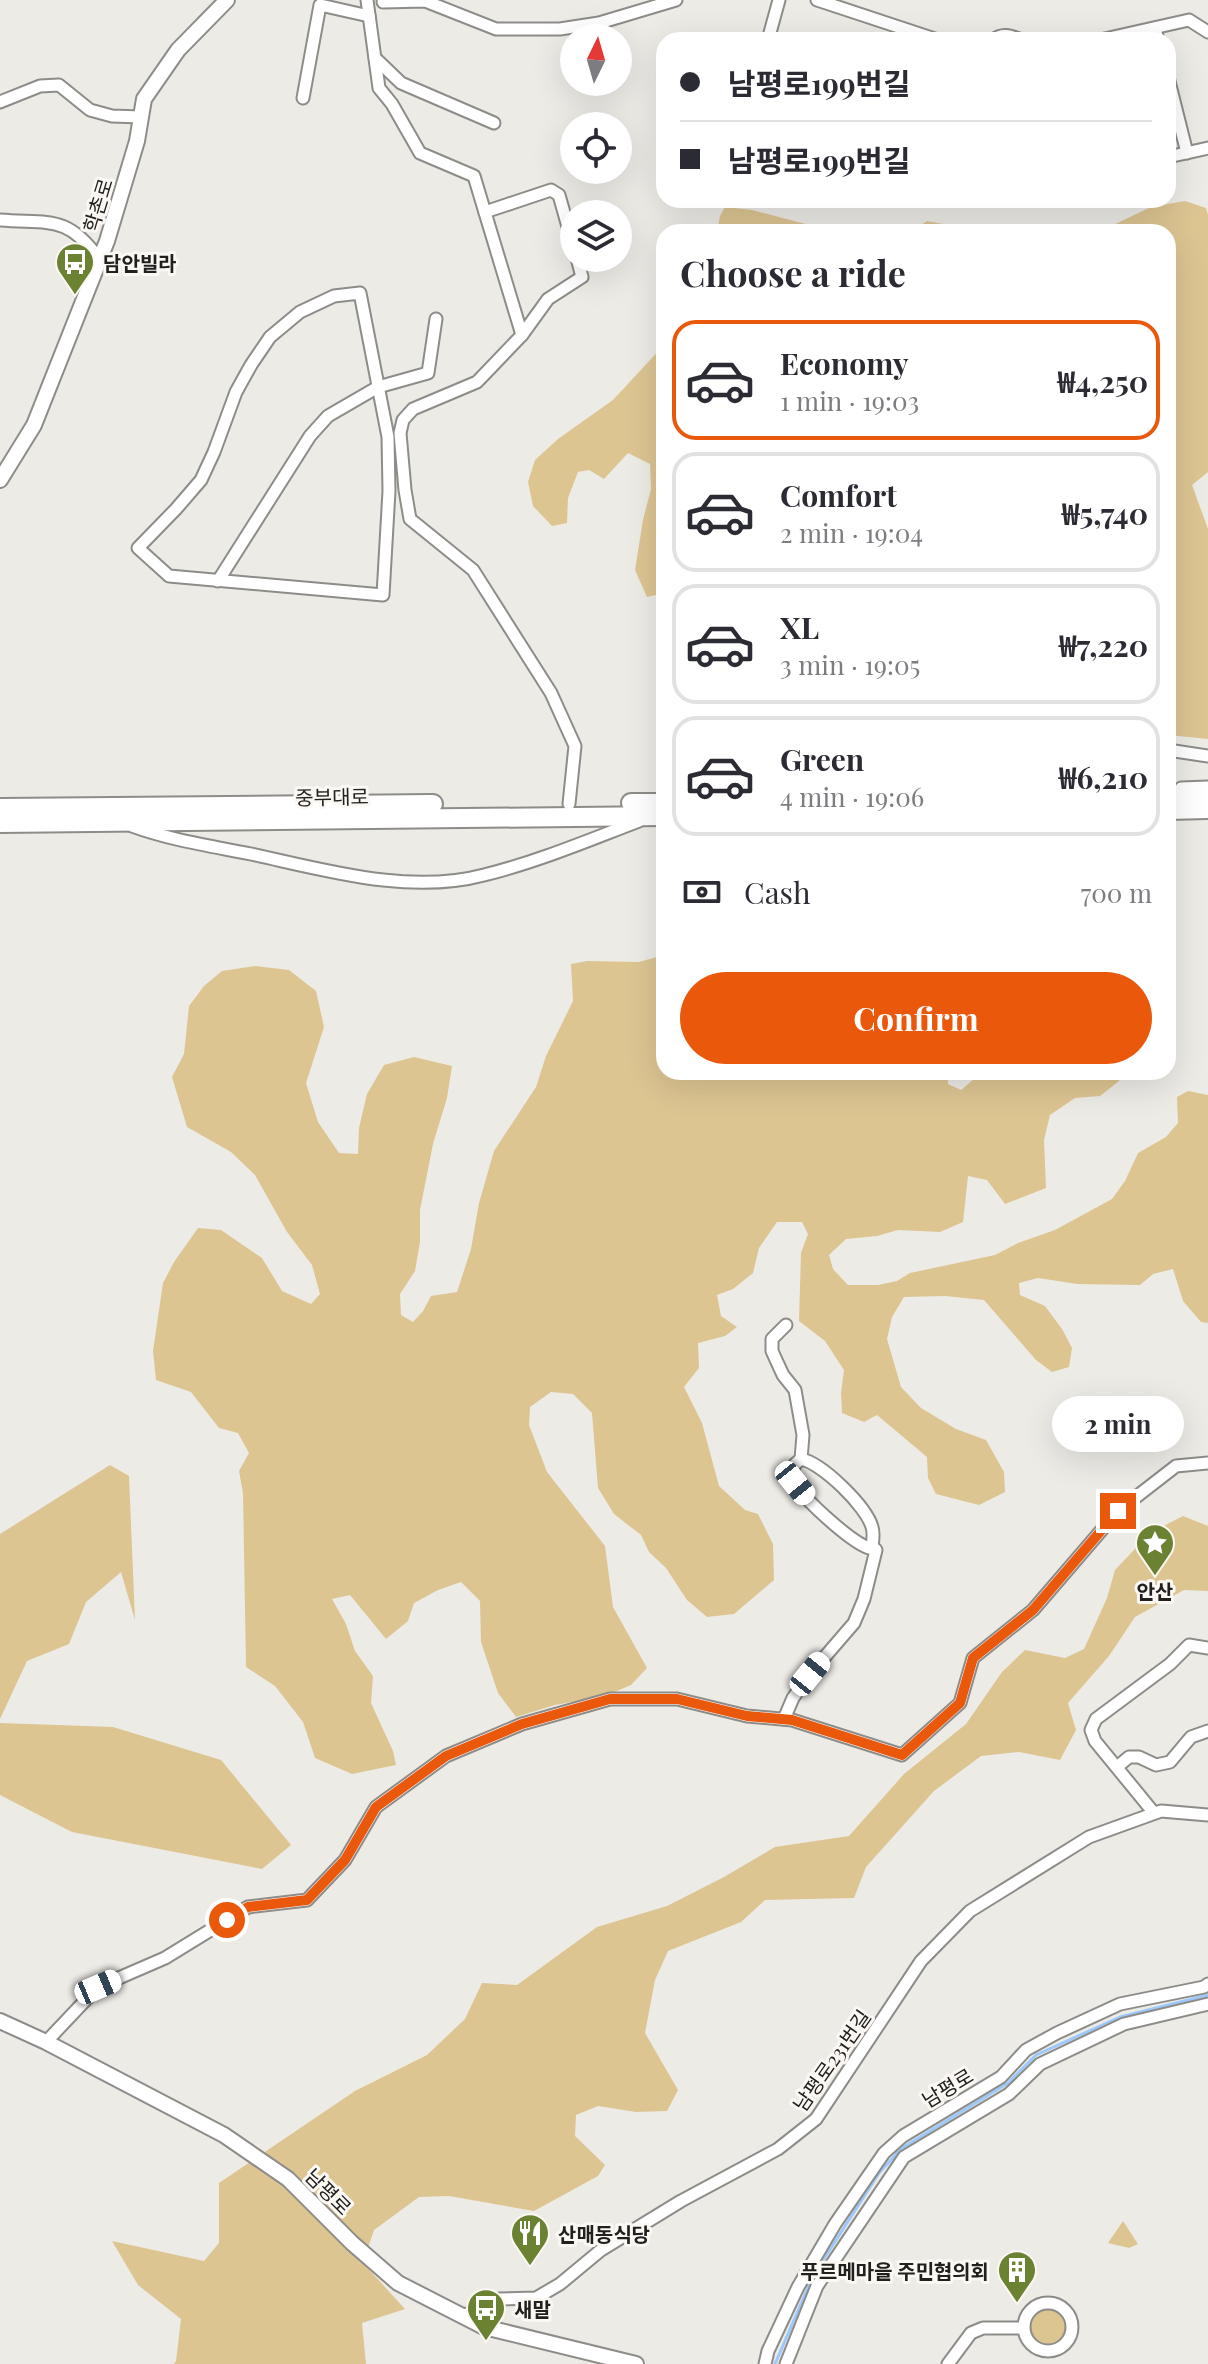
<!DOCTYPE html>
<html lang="en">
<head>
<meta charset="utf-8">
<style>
  :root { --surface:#fff; --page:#f2f2f3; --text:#2b2b33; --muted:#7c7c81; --line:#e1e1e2; --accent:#ea580c }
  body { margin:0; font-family:"Playfair Display","Noto Sans KR",serif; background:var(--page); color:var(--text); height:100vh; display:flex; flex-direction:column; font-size:30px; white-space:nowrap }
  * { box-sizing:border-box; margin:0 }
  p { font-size:26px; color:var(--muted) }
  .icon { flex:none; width:44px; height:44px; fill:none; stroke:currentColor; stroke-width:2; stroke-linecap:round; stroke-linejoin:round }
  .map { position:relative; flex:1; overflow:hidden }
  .sheet { position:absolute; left:656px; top:224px; width:520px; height:856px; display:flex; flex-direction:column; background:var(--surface); border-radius:24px; box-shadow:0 8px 32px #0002 }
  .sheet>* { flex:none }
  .hud { position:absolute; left:656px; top:32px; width:520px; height:176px; border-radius:24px; box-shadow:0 8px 32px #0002; display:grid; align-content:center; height:176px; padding:0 24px; background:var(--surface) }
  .needle { width:52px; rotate:5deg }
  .fabs { position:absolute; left:560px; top:24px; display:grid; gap:16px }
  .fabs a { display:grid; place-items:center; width:72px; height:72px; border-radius:50%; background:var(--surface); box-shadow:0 8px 32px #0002; font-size:40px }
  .end { position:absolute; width:36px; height:36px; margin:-18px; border:10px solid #ea580c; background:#fff; box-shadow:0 0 0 4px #fff }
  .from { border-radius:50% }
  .bubble { position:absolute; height:56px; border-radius:28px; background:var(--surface); box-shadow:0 8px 32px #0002; font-size:26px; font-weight:700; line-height:56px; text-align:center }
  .car { position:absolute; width:24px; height:48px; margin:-24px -12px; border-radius:10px; box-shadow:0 0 6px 2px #0007; background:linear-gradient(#fff 24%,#345 0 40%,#fff 0 76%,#345 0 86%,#fff 0) }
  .hud b { display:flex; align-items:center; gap:28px; height:76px; font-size:30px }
  .hud b+b { border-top:2px solid var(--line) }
  .hud i { width:20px; height:20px; background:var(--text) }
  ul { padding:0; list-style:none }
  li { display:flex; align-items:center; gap:24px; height:120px; margin:0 16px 12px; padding:0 8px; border:4px solid var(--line); border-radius:24px }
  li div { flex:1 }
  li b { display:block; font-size:30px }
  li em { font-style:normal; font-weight:700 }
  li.active { border-color:var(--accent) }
  li>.icon { width:72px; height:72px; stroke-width:1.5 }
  h2 { padding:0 24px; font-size:36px; line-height:96px }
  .pay { display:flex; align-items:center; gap:20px; height:88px; padding:0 24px; font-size:30px }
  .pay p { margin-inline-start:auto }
  .action { display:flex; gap:16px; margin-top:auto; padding:16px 24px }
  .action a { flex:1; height:92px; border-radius:48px; background:var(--accent); color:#fff; font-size:32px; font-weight:700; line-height:92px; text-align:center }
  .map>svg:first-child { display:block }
  .green { fill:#ddc592 }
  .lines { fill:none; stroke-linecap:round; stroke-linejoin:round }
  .stream { stroke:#9cc9fd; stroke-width:3 }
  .minor-casing { stroke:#8e8c88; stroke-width:15 }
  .tertiary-casing { stroke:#8e8c88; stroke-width:18 }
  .primary-casing { stroke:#8e8c88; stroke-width:22 }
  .minor { stroke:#fff; stroke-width:11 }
  .tertiary { stroke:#fff; stroke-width:14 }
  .primary { stroke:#fff; stroke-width:18 }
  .route { stroke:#ea580c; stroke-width:10 }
  .labels { text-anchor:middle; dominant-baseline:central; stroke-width:6; stroke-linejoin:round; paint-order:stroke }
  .street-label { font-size:20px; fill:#21201f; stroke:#fbf8f4 }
  .poi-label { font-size:20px; font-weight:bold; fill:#21201f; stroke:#fbf8f4; text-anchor:start }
</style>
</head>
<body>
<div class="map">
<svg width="1208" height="2364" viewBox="0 0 1208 2364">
  <rect width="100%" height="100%" fill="#edebe6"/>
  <g class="green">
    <path d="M1185,201L1206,208L1208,215V472L1192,485L1208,529V739L1168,735V232H1108L1111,226L1151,207Z"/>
    <path d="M725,207L752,210L836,232H717L720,216Z"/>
    <path d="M927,221L948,225L952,232H911Z"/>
    <path d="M664,345V593L647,597L635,570L643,520L651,489L650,464L628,453L604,479L589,470L578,472L568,498L567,523L552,526L533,506L528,482L535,460L558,439L613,400Z"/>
    <path d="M664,955V1072H948V1084L961,1090L974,1079V1072H1122L1119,1081L1100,1096L1075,1098L1050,1115L1044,1140L1046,1188L1005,1204L987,1180L968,1176L963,1222L940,1232L898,1230L877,1236L846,1239L829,1255L833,1269L848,1285H878L897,1281L910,1273L995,1255L1018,1243L1055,1230L1112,1199L1125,1181L1138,1153L1166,1137L1178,1123L1177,1097L1188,1091L1208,1095V1323L1201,1322L1183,1301L1173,1269L1153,1274L1140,1285L1077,1284L1038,1278L1019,1283L1020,1295L1045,1306L1062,1329L1072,1348L1069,1367L1052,1372L1036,1360L984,1300L945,1296L904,1297L892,1317L887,1339L901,1387L921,1408L956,1429L986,1440L1004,1472L1005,1492L979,1505L936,1494L928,1478L927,1457L877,1415L864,1422L842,1413L841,1393L844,1370L825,1341L799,1321L801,1253L808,1234L802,1222H777L759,1248L753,1273L733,1289L717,1295L721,1316L737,1327L725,1336L698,1343L699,1368L684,1387L702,1423L719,1486L745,1510L758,1514L773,1544L774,1580L734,1614L707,1617L687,1600L666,1568L649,1552L641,1535L614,1514L598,1488L592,1413L573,1394L551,1392L530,1407L529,1425L547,1472L605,1546L613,1607L647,1668L631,1685L605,1696L555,1705L516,1717L498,1693L481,1642L480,1601L461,1582L438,1590L414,1603L408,1621L386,1639L350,1595L332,1599L346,1624L355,1651L373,1676L371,1703L393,1751L396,1765L352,1774L315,1758L303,1722L275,1686L246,1667L243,1493L239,1471L249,1453L238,1433L219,1428L191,1392L156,1380L153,1351L163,1283L174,1262L198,1228L221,1230L262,1258L282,1291L311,1304L320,1294L312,1265L287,1232L255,1175L231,1152L187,1127L172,1077L184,1054L189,1006L204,986L222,971L255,966L289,970L316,991L324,1027L306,1083L318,1122L339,1153L358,1154L359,1128L367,1094L384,1065L414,1057L452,1066L447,1098L433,1144L420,1210V1242L415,1271L400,1294L401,1315L413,1322L423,1311L431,1296L457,1292L471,1249L479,1203L494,1151L536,1087L546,1056L573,1001L571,964L587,961L639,962Z"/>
    <path d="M110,1465L129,1476L135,1620L121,1572L86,1602L69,1644L27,1661L0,1719V1534Z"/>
    <path d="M1183,1516L1208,1526V1591L1184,1590L1135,1617L1109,1656L1068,1703L1076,1730L1060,1760L1019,1752L981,1756L934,1791L866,1867L854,1898L765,1900L741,1922L668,1951L655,1980L645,2033L678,2090L667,2111L636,2112L598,2106L576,2115L575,2136L605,2165L598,2176L534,2211L449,2196L419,2197L374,2230L363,2263L405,2309L362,2323L366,2364H174L176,2361L181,2319L138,2285L112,2241L204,2261L219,2243V2183L355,2091L427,2055L465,2019L482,1983L517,1985L597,1927L667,1906L724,1877L775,1847L849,1836L904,1774L966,1724L1002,1672L1025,1650L1065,1658L1084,1649L1107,1598L1115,1570L1150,1533Z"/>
    <path d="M0,1723L113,1727L221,1760L291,1845L262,1869L72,1832L0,1795Z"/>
    <path d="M1123,2221L1138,2244L1129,2248L1108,2243Z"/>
    <circle cx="1048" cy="2327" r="18"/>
  </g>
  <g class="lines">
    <path class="stream" d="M775,2364L813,2276L879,2173L902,2148L1008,2083L1036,2055L1120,2017L1208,1995"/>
    <defs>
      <g id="minor">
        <path d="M367,0L379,88L392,104L420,153L474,176L522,335"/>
        <path d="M817,0L938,40"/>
        <path d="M383,2L425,1L496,29H560L599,23L676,0"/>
        <path d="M1155,28L1158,40"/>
        <path d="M768,40L779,0"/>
        <path d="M993,40C1003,32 1011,36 1022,40"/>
        <path d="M1100,40L1189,20L1208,32"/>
        <path d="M375,58L401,83L494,123"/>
        <path d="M1168,77L1187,153"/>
        <path d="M303,98L320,5L369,16"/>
        <path d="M0,102L40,86L59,85L90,110L112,116L141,117"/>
        <path d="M1168,157L1208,148"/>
        <path d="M485,212L551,190L559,195L574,248"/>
        <path d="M0,220C49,224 67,214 99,259"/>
        <path d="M360,293L388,437L389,491L383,595L169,576L138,548L176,509L201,480L214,452L236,392L251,365L270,337L300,312L334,296Z"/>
        <path d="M218,581L310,436L328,416L378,387L428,373L436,319"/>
        <path d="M1168,750L1208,756"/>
        <path d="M1181,788L1208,787"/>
        <path d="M569,804L575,746L551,693L473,570L410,519L405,490L400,433L403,420L413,409L477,382L522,335L548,299L582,277L577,258"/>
        <path d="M132,826C170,840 211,846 251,854C325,870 409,895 484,875C537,862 589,840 639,821"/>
        <path d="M786,1325L772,1339V1351L777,1362L783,1375L795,1390L803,1435L801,1459"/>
        <path d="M784,1719L793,1698L810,1674L854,1623L864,1599L876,1550L872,1546C873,1540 874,1533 872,1527C866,1506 822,1463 801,1459L794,1465C793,1472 792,1478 795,1484C806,1501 851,1542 869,1548L872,1546"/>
        <path d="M1117,1767L1129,1757H1139L1156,1765L1170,1762L1191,1737L1208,1731"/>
        <path d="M1154,1813L1095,1741L1091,1730L1096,1719L1170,1664L1189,1645L1208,1648"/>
        <path d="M46,2042L98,1987L165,1958L248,1907L307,1900L345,1860L376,1807L446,1756L522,1724L610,1699H677L747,1716L792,1720L902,1755L960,1703L973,1658L1033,1610L1118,1511L1176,1466L1208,1463"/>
        <circle cx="1048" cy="2327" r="24"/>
        <path d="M463,2316L499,2299L536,2298L560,2284L601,2250L681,2201L778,2149L816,2119L921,1961L970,1911L1089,1837L1161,1811L1208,1815"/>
        <path d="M765,2364L768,2351L798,2287L835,2224L884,2153L903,2136L1001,2077L1026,2050L1057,2033L1120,2004L1204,1987L1208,1984"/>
        <path d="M786,2364L817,2286L904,2157L1009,2094L1040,2064L1124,2024L1208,2004"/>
        <path d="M948,2364L971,2333L983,2328H1023"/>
      </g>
      <g id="tertiary">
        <path d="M0,480L34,425L107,241L137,141L144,99L178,50L227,0"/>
        <path d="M0,2021L46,2042L224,2135L288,2179L352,2243L398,2283L484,2327L636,2364"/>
      </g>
      <g id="primary">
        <path d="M1168,797L1208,796"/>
        <path d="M631,803H664"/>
        <path d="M0,808L433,804"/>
        <path d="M1168,810L1208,809"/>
        <path d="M0,823L664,816"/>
      </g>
    </defs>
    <use href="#minor" class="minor-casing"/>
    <use href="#tertiary" class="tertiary-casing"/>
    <use href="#primary" class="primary-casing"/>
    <use href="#minor" class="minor"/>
    <use href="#tertiary" class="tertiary"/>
    <use href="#primary" class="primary"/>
  </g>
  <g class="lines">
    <path class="route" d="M227,1920L248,1907L307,1900L345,1860L376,1807L446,1756L522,1724L610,1699H677L747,1716L792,1720L902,1755L960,1703L973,1658L1033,1610L1118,1511"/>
  </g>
  <defs>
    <symbol id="bus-pin" viewBox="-11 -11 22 30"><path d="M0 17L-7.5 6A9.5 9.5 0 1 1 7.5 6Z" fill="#6c8233" stroke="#fbf8f4"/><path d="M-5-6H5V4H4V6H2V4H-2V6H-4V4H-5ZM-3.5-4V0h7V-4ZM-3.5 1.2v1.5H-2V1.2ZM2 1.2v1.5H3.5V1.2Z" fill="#fff"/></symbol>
    <symbol id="sight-pin" viewBox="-11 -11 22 30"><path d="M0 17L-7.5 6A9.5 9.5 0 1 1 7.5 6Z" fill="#6c8233" stroke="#fbf8f4"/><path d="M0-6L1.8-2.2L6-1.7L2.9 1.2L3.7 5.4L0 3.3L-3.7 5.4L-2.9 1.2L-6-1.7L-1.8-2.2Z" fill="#fff"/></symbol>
    <symbol id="restaurant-pin" viewBox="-11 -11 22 30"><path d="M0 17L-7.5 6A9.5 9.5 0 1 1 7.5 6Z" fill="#6c8233" stroke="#fbf8f4"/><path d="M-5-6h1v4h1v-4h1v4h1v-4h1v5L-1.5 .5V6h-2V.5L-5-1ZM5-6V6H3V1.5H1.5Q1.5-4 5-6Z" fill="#fff"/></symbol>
    <symbol id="building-pin" viewBox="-11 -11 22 30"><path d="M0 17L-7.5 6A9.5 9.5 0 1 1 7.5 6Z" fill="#6c8233" stroke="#fbf8f4"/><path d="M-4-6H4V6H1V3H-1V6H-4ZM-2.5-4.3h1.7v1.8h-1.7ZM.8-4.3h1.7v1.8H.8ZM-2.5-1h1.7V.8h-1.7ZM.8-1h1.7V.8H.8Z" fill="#fff"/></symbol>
  </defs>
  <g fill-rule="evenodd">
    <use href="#bus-pin" x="53" y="240" width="44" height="60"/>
    <use href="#sight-pin" x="1133" y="1521" width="44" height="60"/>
    <use href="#restaurant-pin" x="508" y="2211" width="44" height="60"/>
    <use href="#building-pin" x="995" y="2248" width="44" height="60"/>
    <use href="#bus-pin" x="464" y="2286" width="44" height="60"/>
  </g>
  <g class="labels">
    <g class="street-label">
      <text transform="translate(97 205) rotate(-73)">학촌로</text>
      <text transform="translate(332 796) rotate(-1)">중부대로</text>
      <text transform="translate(831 2060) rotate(-55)">남평로231번길</text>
      <text transform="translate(947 2087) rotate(-31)">남평로</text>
      <text transform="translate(329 2191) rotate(45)">남평로</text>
    </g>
    <g class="poi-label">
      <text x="103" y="262">담안빌라</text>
      <text x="1155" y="1590" text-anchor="middle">안산</text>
      <text x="558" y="2233">산매동식당</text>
      <text x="989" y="2270" text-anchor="end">푸르메마을 주민협의회</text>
      <text x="514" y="2308">새말</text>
    </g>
  </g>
</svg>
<div class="fabs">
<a><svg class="needle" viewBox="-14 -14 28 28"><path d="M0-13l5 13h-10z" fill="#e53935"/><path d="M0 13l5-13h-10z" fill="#7c7c81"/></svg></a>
<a><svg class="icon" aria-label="locate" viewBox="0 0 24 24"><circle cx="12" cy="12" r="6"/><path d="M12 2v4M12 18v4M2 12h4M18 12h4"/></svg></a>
<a><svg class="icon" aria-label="layers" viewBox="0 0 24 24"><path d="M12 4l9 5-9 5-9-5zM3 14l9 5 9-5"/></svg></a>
</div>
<i class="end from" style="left:227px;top:1920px"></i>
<i class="end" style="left:1118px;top:1511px"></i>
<div class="bubble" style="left:1052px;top:1396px;width:132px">2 min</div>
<i class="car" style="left:795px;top:1483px;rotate:141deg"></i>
<i class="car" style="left:810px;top:1674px;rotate:39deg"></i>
<i class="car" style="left:98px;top:1987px;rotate:67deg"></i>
<div class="hud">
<b><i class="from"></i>남평로199번길</b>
<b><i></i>남평로199번길</b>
</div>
<section class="sheet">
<h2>Choose a ride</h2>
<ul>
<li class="active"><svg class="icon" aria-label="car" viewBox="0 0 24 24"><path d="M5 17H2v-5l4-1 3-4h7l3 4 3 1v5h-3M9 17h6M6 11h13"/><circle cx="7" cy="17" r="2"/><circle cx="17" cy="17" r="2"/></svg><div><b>Economy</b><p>1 min · 19:03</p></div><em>₩4,250</em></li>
<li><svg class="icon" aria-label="car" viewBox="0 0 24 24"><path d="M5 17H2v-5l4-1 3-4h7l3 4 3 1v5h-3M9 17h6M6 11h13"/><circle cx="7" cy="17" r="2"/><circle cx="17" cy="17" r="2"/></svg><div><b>Comfort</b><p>2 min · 19:04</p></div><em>₩5,740</em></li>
<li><svg class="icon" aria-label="car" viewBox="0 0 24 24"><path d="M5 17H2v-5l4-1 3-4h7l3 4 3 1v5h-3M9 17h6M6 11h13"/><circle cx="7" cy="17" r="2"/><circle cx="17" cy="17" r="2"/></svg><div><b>XL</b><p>3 min · 19:05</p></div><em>₩7,220</em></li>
<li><svg class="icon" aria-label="car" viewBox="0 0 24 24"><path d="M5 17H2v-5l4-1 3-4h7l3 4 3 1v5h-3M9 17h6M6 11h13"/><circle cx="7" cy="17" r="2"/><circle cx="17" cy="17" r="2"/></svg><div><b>Green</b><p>4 min · 19:06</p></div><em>₩6,210</em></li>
</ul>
<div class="pay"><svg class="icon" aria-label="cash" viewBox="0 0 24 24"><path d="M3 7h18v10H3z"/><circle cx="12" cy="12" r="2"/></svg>Cash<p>700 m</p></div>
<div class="action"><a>Confirm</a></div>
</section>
</div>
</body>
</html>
